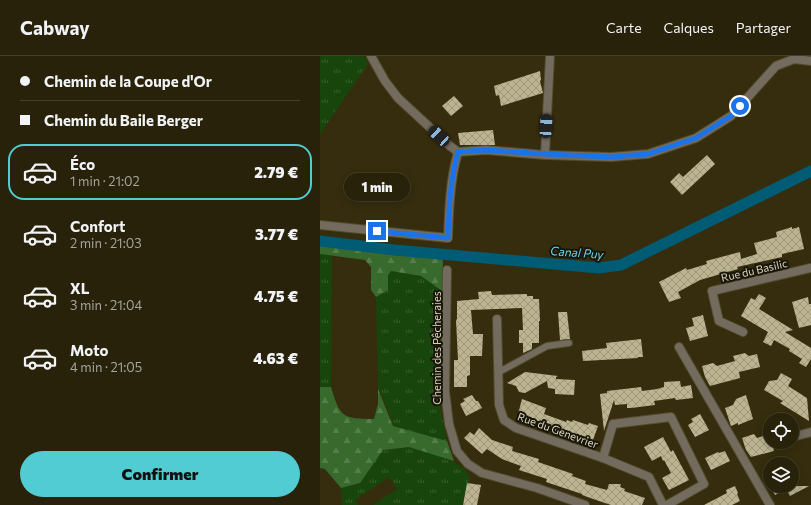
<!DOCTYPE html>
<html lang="fr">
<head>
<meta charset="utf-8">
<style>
  :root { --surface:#28220a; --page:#302a13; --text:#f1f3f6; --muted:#a5a49c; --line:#443f2b; --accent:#51ccd2 }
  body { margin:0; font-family:Commissioner,sans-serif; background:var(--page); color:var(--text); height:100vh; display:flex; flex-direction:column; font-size:15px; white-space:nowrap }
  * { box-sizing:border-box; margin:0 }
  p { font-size:13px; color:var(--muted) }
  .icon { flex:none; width:22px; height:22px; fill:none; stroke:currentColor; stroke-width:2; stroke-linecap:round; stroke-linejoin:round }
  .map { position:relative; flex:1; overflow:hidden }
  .panel { display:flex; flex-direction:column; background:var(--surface); width:320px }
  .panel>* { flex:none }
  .banner { display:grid; align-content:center; height:88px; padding:0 20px; background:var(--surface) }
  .fabs { position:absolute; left:443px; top:357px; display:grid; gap:8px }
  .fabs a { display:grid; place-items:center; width:36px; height:36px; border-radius:50%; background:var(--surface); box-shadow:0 2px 10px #0003,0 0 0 1px var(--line); font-size:20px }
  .end { position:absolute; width:18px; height:18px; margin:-9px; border:5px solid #1a73e8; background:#fff; box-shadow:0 0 0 2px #fff }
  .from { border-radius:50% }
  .bubble { position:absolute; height:28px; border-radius:14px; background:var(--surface); box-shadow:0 2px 10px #0003,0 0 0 1px var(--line); font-size:13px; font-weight:800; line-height:28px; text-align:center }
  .car { position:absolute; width:12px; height:24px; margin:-12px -6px; border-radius:5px; box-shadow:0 0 3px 1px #0007; background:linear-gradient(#222 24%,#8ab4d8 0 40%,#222 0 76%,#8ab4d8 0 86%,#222 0) }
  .banner b { display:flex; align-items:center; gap:14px; height:38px; font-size:15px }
  .banner b+b { border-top:1px solid var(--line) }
  .banner i { width:10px; height:10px; background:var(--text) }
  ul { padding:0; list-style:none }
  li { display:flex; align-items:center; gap:12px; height:56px; margin:0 8px 6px; padding:0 12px; border:2px solid transparent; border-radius:16px }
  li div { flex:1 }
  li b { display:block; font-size:15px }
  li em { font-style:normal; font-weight:800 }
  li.active { border-color:var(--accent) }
  li>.icon { width:36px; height:36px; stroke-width:1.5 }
  .action { display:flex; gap:8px; margin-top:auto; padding:8px 20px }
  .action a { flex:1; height:46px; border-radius:24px; background:var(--accent); color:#111; font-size:16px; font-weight:800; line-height:46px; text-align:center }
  header { display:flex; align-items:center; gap:24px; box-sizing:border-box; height:56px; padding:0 20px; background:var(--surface); border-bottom:1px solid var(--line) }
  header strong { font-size:19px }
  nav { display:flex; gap:22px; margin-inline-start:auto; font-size:14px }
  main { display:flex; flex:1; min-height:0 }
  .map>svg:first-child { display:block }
  .grass { fill:url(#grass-tufts) }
  .forest { fill:url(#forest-firs) }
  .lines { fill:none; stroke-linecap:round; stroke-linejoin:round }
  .canal { stroke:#005b74; stroke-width:11 }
  .building { fill:url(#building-cross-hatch) }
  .service-casing { stroke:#524b2d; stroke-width:8 }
  .minor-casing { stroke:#524b2d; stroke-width:10 }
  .service { stroke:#736b5e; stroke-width:6 }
  .minor { stroke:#736b5e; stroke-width:8 }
  .route { stroke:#1a73e8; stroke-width:5 }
  .labels { text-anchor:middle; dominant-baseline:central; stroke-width:4; stroke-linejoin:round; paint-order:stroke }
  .street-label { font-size:11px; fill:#d6d2c0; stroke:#191608 }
  .water-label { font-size:12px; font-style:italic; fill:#6dd2f7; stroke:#191608 }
</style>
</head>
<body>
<header>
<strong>Cabway</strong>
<nav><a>Carte</a><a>Calques</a><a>Partager</a></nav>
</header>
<main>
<section class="panel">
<div class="banner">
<b><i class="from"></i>Chemin de la Coupe d'Or</b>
<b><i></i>Chemin du Baile Berger</b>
</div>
<ul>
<li class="active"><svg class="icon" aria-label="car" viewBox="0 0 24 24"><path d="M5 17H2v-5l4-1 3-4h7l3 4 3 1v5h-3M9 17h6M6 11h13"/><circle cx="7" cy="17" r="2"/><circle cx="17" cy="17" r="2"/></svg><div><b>Éco</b><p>1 min · 21:02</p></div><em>2.79 €</em></li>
<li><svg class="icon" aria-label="car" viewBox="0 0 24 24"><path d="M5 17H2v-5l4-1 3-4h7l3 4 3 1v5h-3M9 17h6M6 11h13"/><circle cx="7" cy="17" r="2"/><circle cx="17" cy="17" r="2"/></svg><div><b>Confort</b><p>2 min · 21:03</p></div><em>3.77 €</em></li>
<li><svg class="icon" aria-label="car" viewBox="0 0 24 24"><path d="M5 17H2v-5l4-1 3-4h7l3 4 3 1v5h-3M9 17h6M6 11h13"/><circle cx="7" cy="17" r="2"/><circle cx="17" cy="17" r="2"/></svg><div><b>XL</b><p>3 min · 21:04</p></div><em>4.75 €</em></li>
<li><svg class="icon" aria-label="car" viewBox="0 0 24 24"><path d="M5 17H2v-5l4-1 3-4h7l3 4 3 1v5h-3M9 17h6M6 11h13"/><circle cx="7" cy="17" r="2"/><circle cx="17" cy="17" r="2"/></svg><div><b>Moto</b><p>4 min · 21:05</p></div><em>4.63 €</em></li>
</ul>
<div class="action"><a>Confirmer</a></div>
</section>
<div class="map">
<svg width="491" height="449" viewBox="0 0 491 449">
  <defs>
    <pattern id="grass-tufts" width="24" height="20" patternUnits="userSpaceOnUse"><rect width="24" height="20" fill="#18450c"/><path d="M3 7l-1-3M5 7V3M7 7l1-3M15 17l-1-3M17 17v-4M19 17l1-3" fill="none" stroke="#395f2e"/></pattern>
    <pattern id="forest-firs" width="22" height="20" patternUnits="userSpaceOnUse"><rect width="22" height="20" fill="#38692d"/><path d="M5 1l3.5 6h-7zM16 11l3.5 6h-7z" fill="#547e4a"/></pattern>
    <pattern id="building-cross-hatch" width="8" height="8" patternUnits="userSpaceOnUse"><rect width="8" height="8" fill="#bcb491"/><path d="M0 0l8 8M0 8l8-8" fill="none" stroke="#9d977b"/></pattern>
  </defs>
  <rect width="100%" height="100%" fill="#352d0d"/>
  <g class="grass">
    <path d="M0,0H44L48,8L0,78Z"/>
    <path d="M0,198L12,200L11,331H0Z"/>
    <path d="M71,215L101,220L122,235L120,330L121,358L127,385L73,370L68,354L58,333L56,241L68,234V219Z"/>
    <path d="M89,391C102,395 148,405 149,421C150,426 144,443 142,449H53L77,433L69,421L35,444L38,449H22L21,432L40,427L63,394Z"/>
  </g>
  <g class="forest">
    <path d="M0,187L123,203L122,235L101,220L71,215L68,219V234L56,241L51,234V211L45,204L0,198Z"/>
    <path d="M0,331H11C20,361 22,363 54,363L58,348V333L73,370L127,385L134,405L89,391L63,394L40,427L21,432L5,413L0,412Z"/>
  </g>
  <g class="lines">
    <path class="canal" d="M0,185L75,194L279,212L301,209L491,115"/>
  </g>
  <g class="building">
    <path d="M220,15L221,24L220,25L223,37L181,50L179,39L176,40L174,30Z"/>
    <path d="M134,40L143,50L131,60L122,50Z"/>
    <path d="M173,74L175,89H140L138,77Z"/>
    <path d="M387,99L395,108L362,139L350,126L359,117L363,121Z"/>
    <path d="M472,171V173L479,171L484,193L462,198V201L417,211L418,213L380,224L358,236L361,242L349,246L339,226L366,212L367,214L387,208L386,205L420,196L421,203L437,198L434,187L457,181L456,176Z"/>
    <path d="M171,235L172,239L207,238V240H213V243H219L220,265H219V287H212V293L203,297V287H199V274H203L202,252L151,254L153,278H163L162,300H150V319L147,320V331H134V304H138L136,264L137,263V245L159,243L158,236Z"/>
    <path d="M439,238L446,242L439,253L473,274L465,276L491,292V303L486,311L479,307L482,303L469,295L470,293L454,284L451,290L443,286L448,276L421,260L431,242L435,244Z"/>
    <path d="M488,241L489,248H491V269L479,272L472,246Z"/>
    <path d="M238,256H247L250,283L240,284Z"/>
    <path d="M383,259L388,280L370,285L366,272L374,270L372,262Z"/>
    <path d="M321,283L323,301H318V302L263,305L262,295L287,292L286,287Z"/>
    <path d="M425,297L429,300L437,298L440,311L419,316L420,322L390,330L385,321L382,310L393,307L397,310L415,305L413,300Z"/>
    <path d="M205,316L238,320L236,321V323L255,324L254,339L235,338V333L228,332L227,325L205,337L199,336L196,330L187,327Z"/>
    <path d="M461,317L472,323L468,330L487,342L489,365L460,347L463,345L444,334L449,325L457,324Z"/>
    <path d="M360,325L361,331L371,329L373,342L356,344L355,342L334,345L335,349L311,352H307V348L295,349L294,344L284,375L280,338L287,337V335L321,331L322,335L337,333L344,331V326Z"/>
    <path d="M152,339L156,345H158L162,352L146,360L140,348L145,345L143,343Z"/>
    <path d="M426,339L433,363L418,369V367L411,370L405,352L413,349L416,343Z"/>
    <path d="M202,343L226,352L224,358L246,366L247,364L252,366L253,364L268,369L269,367L278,370L273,384L244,374L242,378L226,373L227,368L198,358Z"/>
    <path d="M380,358L389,374L375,381L368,369L373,366L371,363Z"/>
    <path d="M159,372L172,384L193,391L192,395L219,403L218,406L253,418L252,420L266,425L265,428L287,434L289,428H301L300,431L305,433L304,435L325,442L322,449H291L276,444L262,439V438L226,426L227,423L199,414L201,410L182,403L167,393L162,398L144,382L150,376L154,379Z"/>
    <path d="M434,378L437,382L450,378V386H452L454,395L431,401L426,394L422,382Z"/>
    <path d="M343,381L351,396L353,394L369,424L349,434L342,422L351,417L344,404L343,405L341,400L332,405L324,391Z"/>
    <path d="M405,395L410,405L391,414L385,402L398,396L399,397Z"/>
    <path d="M147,427L161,429L157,449H143Z"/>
    <path d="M415,430L418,437L417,438L420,445L412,449H384L407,437L406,434Z"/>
    <path d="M450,430H489L470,440L466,433L455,439Z"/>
  </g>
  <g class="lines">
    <defs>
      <path id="service" d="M179,316L227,290L249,287"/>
      <g id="minor">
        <path d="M51,0L65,25L78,42L130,90L138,96L166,94L225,99L291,101L328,98L376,82L411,60L456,10L474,3L491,5"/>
        <path d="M225,99L230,0"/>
        <path d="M0,169L128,182C129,153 130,124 138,96"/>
        <path d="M127,214L125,335L129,368L137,395L148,408L162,417L217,432L265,449"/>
        <path d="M177,263L179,349L184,364L196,372L283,402L329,421L343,449"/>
        <path d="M423,276L399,265L392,235L490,212"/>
        <path d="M359,291L450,449"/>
        <path d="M472,378L476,380L491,376"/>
        <path d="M283,402L293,368L351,361L384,428L347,449"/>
      </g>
    </defs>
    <use href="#service" class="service-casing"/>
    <use href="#minor" class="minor-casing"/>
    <use href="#service" class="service"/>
    <use href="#minor" class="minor"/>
  </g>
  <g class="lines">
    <path class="route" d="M57,175L128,182C129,153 130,124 138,96L166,94L225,98L291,101L328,98L376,82L411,60L420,50"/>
  </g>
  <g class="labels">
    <g class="street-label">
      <text transform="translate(434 214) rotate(-13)">Rue du Basilic</text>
      <text transform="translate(116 292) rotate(-90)">Chemin des Pêcheraies</text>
      <text transform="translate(238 374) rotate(20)">Rue du Genevrier</text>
    </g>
    <g class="water-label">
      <text transform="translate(257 196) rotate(4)">Canal Puy</text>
    </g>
  </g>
</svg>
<div class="fabs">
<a><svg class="icon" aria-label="locate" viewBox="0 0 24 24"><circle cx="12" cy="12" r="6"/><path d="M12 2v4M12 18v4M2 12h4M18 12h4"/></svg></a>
<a><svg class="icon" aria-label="layers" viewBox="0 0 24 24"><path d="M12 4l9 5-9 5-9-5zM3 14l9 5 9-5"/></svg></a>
</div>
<i class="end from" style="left:420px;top:50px"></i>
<i class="end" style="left:57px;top:175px"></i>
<div class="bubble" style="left:24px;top:117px;width:66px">1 min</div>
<i class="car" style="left:226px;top:70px;rotate:3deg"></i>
<i class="car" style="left:119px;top:80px;rotate:313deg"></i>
</div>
</main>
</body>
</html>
